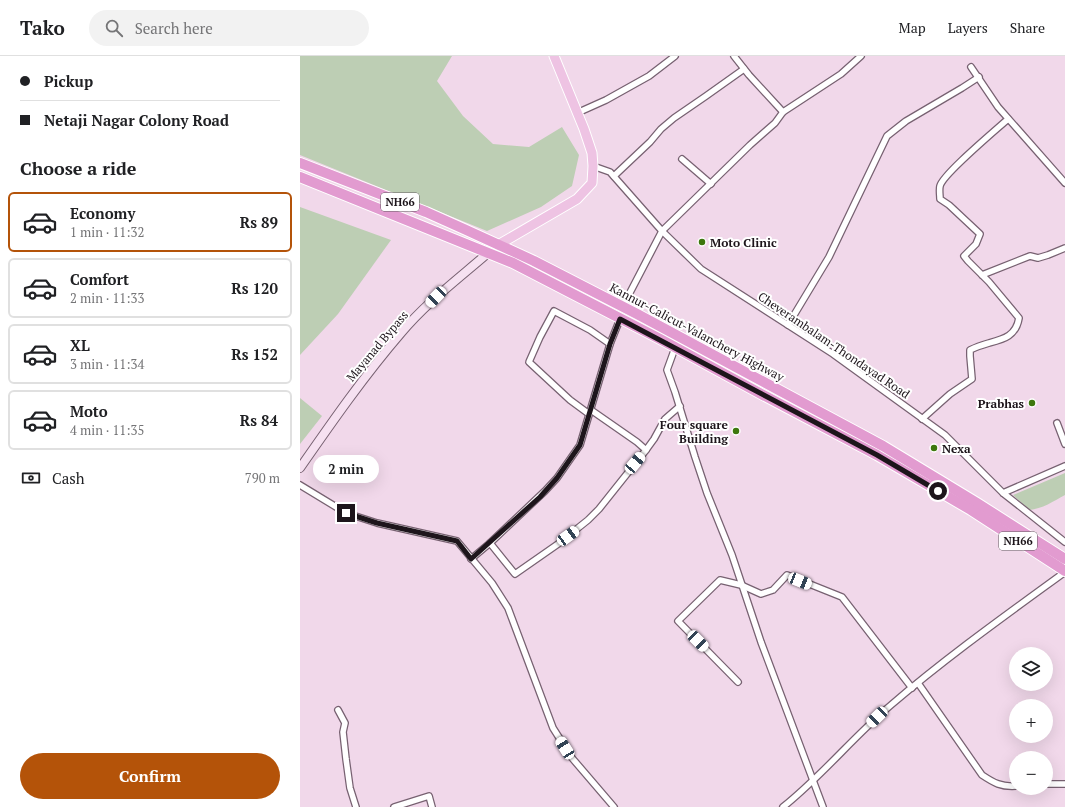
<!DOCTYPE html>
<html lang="en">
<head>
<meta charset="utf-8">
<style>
  :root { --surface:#fff; --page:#f2f2f2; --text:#202124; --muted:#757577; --line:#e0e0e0; --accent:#b45309 }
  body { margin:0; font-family:"PT Serif",serif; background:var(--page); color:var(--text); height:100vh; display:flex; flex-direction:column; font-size:15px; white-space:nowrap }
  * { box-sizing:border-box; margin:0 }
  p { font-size:13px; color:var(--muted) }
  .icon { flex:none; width:22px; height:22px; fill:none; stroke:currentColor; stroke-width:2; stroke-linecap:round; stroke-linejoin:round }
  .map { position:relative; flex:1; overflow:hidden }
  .details { display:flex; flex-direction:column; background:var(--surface); width:300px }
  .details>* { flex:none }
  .top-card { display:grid; align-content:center; height:88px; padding:0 20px; background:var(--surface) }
  .buttons { position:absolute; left:709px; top:591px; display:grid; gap:8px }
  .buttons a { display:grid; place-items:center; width:44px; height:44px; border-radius:50%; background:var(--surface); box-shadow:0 4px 16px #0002; font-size:20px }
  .end { position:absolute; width:18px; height:18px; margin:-9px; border:5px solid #1d151b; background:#fff; box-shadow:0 0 0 2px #fff }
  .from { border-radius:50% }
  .bubble { position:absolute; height:28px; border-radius:14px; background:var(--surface); box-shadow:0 4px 16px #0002; font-size:13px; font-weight:700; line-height:28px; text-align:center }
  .car { position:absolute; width:12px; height:24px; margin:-12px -6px; border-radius:5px; box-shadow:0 0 3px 1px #0007; background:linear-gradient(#fff 24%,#345 0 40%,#fff 0 76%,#345 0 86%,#fff 0) }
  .top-card b { display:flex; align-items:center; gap:14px; height:38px; font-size:15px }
  .top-card b+b { border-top:1px solid var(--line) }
  .top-card i { width:10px; height:10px; background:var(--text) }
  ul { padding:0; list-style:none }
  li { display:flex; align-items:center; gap:12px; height:60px; margin:0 8px 6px; padding:0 12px; border:2px solid var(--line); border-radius:6px }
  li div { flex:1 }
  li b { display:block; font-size:15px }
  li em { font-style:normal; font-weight:700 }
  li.current { border-color:var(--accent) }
  li>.icon { width:36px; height:36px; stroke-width:1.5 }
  h2 { padding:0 20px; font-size:18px; line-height:48px }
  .pay { display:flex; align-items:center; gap:10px; height:44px; padding:0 20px; font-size:15px }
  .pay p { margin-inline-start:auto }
  .action { display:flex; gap:8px; margin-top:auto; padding:8px 20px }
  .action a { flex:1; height:46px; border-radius:24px; background:var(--accent); color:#fff; font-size:16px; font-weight:700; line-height:46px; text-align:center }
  header { display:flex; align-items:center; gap:24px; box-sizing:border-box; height:56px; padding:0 20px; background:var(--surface); border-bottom:1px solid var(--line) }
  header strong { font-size:19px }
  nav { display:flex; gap:22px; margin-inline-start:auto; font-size:14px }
  .search { width:280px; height:36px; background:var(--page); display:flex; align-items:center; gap:10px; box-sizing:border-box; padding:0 14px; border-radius:22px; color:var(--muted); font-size:15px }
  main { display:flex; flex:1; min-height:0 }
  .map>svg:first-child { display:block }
  .green { fill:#bdceb4 }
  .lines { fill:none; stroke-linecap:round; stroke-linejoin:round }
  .street-casing { stroke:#776171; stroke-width:8 }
  .secondary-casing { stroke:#776171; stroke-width:10 }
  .primary-casing { stroke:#fff; stroke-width:11 }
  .highway-casing { stroke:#fff; stroke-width:12 }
  .street { stroke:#fff; stroke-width:5.5 }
  .secondary { stroke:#f6e1f1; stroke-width:8 }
  .primary { stroke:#eec3e3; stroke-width:9 }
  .highway { stroke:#e29bd0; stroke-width:10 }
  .route { stroke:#1d151b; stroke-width:5 }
  .poi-dot { fill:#3d770d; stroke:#fff; stroke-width:1.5 }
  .labels { text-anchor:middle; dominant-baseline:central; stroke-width:4; stroke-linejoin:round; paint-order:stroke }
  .shield { fill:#fff; stroke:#615b5f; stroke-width:1 }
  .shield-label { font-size:11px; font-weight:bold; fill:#1d151b }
  .poi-label { font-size:12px; font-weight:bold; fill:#1d151b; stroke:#fff; text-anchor:start }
  .street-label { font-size:12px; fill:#1d151b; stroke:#fff }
</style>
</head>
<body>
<header>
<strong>Tako</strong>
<div class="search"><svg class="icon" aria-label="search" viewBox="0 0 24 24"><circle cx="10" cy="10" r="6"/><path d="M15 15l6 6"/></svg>Search here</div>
<nav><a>Map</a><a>Layers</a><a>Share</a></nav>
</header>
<main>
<section class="details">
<div class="top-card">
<b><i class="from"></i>Pickup</b>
<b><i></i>Netaji Nagar Colony Road</b>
</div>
<h2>Choose a ride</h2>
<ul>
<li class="current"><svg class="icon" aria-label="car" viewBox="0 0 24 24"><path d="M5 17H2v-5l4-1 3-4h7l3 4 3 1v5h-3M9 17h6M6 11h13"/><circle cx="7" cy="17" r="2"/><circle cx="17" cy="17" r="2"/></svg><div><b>Economy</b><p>1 min · 11:32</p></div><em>Rs 89</em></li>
<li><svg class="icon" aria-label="car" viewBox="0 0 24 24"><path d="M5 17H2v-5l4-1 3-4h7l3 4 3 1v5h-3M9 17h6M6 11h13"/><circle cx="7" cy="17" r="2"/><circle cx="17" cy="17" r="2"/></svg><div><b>Comfort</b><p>2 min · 11:33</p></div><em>Rs 120</em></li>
<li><svg class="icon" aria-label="car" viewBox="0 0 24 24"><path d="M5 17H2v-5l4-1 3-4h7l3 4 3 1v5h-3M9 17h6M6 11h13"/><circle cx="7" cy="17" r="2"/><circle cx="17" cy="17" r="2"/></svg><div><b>XL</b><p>3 min · 11:34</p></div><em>Rs 152</em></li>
<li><svg class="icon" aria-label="car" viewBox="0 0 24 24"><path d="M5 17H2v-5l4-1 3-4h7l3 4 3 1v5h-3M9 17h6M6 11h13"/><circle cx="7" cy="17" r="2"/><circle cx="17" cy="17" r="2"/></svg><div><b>Moto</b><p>4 min · 11:35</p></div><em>Rs 84</em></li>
</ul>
<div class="pay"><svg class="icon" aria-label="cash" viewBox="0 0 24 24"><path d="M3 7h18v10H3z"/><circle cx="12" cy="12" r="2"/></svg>Cash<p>790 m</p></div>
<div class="action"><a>Confirm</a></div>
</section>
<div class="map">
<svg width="765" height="751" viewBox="0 0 765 751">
  <rect width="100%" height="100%" fill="#f1d8ea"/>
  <g class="green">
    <path d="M0,0H152L137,25L163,60L193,88L229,91L262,71L279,99L272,130L241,151L187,175L0,99Z"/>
    <path d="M0,151L91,184L38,258L0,299Z"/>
    <path d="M0,342L22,360L0,388Z"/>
    <path d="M765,417V439C754,445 742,453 729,454L713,439Z"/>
  </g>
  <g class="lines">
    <defs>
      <g id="street">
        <path d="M434,0L449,19L483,56"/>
        <path d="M671,11L698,51L765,127"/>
        <path d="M277,57L306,44L349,20L375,0"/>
        <path d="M382,103L411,128"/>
        <path d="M293,110L310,116L362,175L401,213L533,298L645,379L703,437L765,486"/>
        <path d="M314,120L350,86L361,73L374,62L406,40L444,13"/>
        <path d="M682,219L730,200L738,202L748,199L765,192"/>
        <path d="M323,250L362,175L450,89L475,67L483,56L541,18L561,0"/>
        <path d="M488,269L529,201L587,80L606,65L662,32L679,21"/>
        <path d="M375,292L367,314L375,336L395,401L407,437L432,499L461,586L523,751"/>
        <path d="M291,354L337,386L346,394L299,453L288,464L258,488L215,518L190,487L245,435L257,422L280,389L310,288L320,263"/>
        <path d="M289,358L270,344L229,306L240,281L254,255L290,274L310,288"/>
        <path d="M622,363L650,338L672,323L670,300V294C676,291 682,289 689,287C704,283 716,280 719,262L689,226L668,205L664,200L676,188L680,178L649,149L640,143C640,139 639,134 640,130C643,118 696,74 708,63"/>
        <path d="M757,367L765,388"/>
        <path d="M346,394L354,383L365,363L380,350"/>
        <path d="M0,429L46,457L77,467L157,485L192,527L208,552L253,672L272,702L314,751"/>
        <path d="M703,437L765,410"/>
        <path d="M171,503L190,487"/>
        <path d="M438,626L378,565L420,524L441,529L461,538L473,534L487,519L542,541L612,632"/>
        <path d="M618,627L682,719C694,727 701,731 716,730"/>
        <path d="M38,654L45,667L43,676L46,703L50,732L56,751"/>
        <path d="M746,728H765"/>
        <path d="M94,751L129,740L132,751"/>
        <path d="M483,751C522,720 553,681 591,649C647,601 706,559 765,516"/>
      </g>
      <path id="secondary" d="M0,412C32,366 64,320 101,277C126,247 158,223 188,197"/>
      <path id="primary" d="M198,189L277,143L292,127L293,110L292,97L284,73L254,0"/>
      <g id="highway">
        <path d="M0,107L126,156L164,173L234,205L339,259L583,390L677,447L765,503"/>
        <path d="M0,121L213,207L360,283L463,339L577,399L671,454L765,515"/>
      </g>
    </defs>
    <use href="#street" class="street-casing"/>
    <use href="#secondary" class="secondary-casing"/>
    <use href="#primary" class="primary-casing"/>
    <use href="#highway" class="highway-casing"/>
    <use href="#street" class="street"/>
    <use href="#secondary" class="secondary"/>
    <use href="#primary" class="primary"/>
    <use href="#highway" class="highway"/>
  </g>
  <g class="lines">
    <path class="route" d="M46,457L77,467L157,485L171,503L240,441L257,422L280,389L310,288L320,263L577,399L638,435"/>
  </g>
  <g class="poi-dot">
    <circle cx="402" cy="186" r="4"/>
    <circle cx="732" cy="347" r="4"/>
    <circle cx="436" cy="375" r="4"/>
    <circle cx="634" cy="392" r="4"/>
  </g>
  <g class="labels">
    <g class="shield">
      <rect x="81" y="137" width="38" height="18" rx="3"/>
      <rect x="699" y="476" width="38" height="18" rx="3"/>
    </g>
    <g class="shield-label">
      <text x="100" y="146">NH66</text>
      <text x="718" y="485">NH66</text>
    </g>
    <g class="poi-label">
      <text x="410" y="186">Moto Clinic</text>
      <text x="724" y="347" text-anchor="end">Prabhas</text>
      <text x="428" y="368" text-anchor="end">Four square<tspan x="428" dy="14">Building</tspan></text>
      <text x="642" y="392">Nexa</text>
    </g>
    <g class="street-label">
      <text transform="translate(397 276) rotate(28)">Kannur-Calicut-Valanchery Highway</text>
      <text transform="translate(534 289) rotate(34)">Cheverambalam-Thondayad Road</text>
      <text transform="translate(77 290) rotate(-50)">Mayanad Bypass</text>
    </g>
  </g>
</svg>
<div class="buttons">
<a><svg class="icon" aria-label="layers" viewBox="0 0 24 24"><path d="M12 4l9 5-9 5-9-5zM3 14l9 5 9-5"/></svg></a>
<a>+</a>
<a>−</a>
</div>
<i class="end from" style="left:638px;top:435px"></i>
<i class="end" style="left:46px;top:457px"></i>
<div class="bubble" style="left:13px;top:399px;width:66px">2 min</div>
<i class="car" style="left:136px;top:241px;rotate:224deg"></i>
<i class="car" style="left:335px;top:407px;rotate:40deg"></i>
<i class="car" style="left:268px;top:480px;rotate:54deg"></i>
<i class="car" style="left:500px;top:525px;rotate:112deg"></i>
<i class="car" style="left:398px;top:585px;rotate:135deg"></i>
<i class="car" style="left:577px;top:661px;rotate:226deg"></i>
<i class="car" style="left:265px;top:692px;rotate:328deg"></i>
</div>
</main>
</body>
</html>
